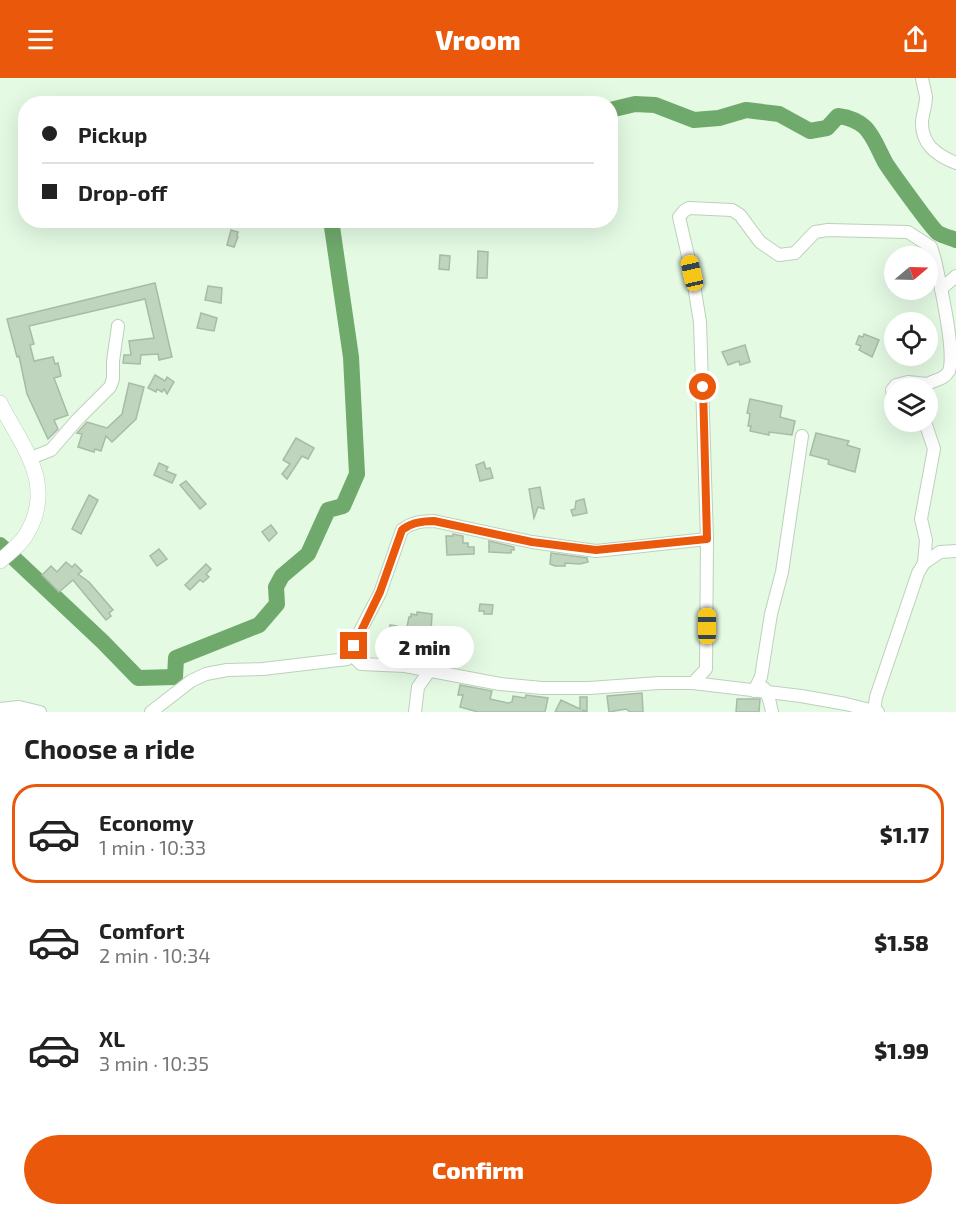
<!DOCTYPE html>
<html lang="en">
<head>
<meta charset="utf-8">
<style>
  :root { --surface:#fff; --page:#f6f6f6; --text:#222; --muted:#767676; --line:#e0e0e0; --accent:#ea580c }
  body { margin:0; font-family:"Exo 2",sans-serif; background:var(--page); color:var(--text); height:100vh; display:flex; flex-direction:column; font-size:22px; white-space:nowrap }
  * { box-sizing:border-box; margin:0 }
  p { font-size:20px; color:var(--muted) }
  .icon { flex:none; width:33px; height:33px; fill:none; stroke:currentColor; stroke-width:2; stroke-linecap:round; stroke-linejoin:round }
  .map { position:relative; height:634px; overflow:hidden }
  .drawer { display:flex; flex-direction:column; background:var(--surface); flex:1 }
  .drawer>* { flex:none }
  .top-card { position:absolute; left:18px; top:18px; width:600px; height:132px; border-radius:24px; box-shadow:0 6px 24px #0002; display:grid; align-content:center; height:132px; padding:0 24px; background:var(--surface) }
  .needle { width:39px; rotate:71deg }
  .buttons { position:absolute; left:884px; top:168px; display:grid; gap:12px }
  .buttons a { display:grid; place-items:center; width:54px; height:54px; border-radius:50%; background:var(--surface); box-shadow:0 6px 24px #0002; font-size:30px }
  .end { position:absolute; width:27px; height:27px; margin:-14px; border:8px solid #ea580c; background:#fff; box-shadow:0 0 0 3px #fff }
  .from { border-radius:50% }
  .bubble { position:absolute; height:42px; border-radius:21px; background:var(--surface); box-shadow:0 6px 24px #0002; font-size:20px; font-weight:800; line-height:42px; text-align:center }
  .car { position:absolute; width:18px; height:36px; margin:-18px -9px; border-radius:8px; box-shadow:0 0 4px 2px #0007; background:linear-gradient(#f5c518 24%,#345 0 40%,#f5c518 0 76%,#345 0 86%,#f5c518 0) }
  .top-card b { display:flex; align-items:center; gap:21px; height:57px; font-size:22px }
  .top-card b+b { border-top:2px solid var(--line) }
  .top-card i { width:15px; height:15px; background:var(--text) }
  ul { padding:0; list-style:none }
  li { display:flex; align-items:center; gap:18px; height:99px; margin:0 12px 9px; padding:0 12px; border:3px solid transparent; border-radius:24px }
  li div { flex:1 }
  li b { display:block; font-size:22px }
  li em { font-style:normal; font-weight:800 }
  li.active { border-color:var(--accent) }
  li>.icon { width:54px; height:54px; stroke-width:1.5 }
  h2 { padding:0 24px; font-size:27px; line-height:72px }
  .primary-button { display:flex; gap:12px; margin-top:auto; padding:12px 24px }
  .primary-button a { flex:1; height:69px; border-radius:36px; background:var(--accent); color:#fff; font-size:24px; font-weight:800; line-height:69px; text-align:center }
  header { display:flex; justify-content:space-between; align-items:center; height:78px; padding:0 24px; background:var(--accent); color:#fff; font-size:27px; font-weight:800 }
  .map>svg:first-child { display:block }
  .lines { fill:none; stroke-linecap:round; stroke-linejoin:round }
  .river { stroke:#6fa96b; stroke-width:16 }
  .building { fill:#c0d5be; stroke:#a7bca5; stroke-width:1.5 }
  .minor-casing { stroke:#bcd1ba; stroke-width:14 }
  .major-casing { stroke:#bcd1ba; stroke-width:16 }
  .minor { stroke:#fff; stroke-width:12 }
  .major { stroke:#fff; stroke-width:15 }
  .route { stroke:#ea580c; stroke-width:8 }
</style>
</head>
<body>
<header><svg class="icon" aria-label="menu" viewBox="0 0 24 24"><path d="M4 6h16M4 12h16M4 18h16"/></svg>Vroom<svg class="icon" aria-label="share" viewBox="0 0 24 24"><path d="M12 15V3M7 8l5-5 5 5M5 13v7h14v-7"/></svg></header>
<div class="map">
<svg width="956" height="634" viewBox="0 0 956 634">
  <rect width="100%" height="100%" fill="#e4fae3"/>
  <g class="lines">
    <g class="river">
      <path d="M610,32L635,26L655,27L694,42L719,40L746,32L779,36L810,53L827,50L838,38C869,42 872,59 885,84C889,91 933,152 938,155C943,158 951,160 956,162"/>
      <path d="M0,467L103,564L138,600L175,599L176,580L259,547L277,526L276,509L282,498L308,476L328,432L343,428L357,396L351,279L331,142"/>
    </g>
  </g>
  <g class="building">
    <path d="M231,152L238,154L237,158L238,159L234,169L227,167Z"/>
    <path d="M478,173L488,174L487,200H477Z"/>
    <path d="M440,177L450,178L449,192L439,191Z"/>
    <path d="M155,205L172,279L159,282L158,276L141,277L140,286L123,285L124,277H131L129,263L154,260L145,221L29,248L34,266L30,267L34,283L53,279L55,286L58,285L61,298L54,300L68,337L54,342L58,351L48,361L27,316L19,278L17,279L7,241Z"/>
    <path d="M208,208L222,210L221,225L205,222Z"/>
    <path d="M201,235L217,240L214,253L197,250Z"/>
    <path d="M864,256L879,262L872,279L859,272L861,268L856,266L859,258L863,259Z"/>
    <path d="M745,267L750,284L740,287L739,283L728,287L722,274Z"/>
    <path d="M155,297L165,303L167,299L174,304L167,316L164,311L162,314L157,311L156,314L148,310Z"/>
    <path d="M129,305L144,309L136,341L112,364L106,358L101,373L95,371L94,374L78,369L82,356L77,355L87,344L107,350L122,336Z"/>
    <path d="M750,321L782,328L780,339L795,343L792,357L769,354V357L750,353L751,348H748L750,336L747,335Z"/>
    <path d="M816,355L849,363L847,367L860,371L855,394L828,386L829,382L810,377Z"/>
    <path d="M296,360L314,370L308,381L302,378L287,401L282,396L290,386L283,382Z"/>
    <path d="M484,384L486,391L490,390L493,400L480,403L476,387Z"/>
    <path d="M159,385L168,389L166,393L176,397L172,405L154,397Z"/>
    <path d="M186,403L206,426L200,431L180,407Z"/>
    <path d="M540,409L544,431L538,429L534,440L529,411Z"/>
    <path d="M89,417L98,422L81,456L72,451Z"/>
    <path d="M584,421L587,435L573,438L571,432L575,431L576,423Z"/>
    <path d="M271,447L277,455L269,463L262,454Z"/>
    <path d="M453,456L463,458V465H468V469H474V476L447,477L446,458H453Z"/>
    <path d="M489,463L514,469V472H511V475L489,474Z"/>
    <path d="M159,471L167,481L157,488L150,478Z"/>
    <path d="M551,475L587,480L588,484L580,486L565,485V488H555L550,486Z"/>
    <path d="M66,484L72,489L75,486L82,493L78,496L89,504L113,532L109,535L111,538L106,542L73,502L59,514L42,497L51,488L57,494Z"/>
    <path d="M206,486L211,491L206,496L209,499L203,504L200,502L190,512L185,507Z"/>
    <path d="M480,526L493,527L492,536H484V533H479Z"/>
    <path d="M417,534L432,536L431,554L407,549L409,539H411V536L417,537Z"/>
    <path d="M390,547L397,548L400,569L393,570L391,557L389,556Z"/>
    <path d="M460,607L492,613L490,621L508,625L512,624L513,618L525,620L526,617L548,620L545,634H478L460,629L463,617H458Z"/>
    <path d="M642,615L643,634H630L626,631L609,634L607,618Z"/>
    <path d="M580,619H587V633L582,632L586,634H555L561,622L580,631Z"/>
    <path d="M737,621H760L759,634H736Z"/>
  </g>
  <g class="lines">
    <defs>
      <g id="minor">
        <path d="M922,0C923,6 925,13 926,19C926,27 923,35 922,43C921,66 936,77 956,85"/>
        <path d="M941,211L956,198"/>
        <path d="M894,322L892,312L896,307L908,304L927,306"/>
        <path d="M31,380L51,372L77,342L110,309L113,301V283L118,248"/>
        <path d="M707,461L596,473L532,464L434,443C422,443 412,444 402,452L380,515L358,557L352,577L361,586L405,588L500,606L542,610H589L659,605H693L801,618L846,626L878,634"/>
        <path d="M924,485L940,474L956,473"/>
        <path d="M693,605L706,591L707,461L700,244L692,195L679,139L684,133L689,130L732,132L740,137L760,164L779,177L795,175L815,154L828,152L908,154L931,169L935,182C940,206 956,273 949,293C943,304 930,301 923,310"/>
        <path d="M764,610L769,621L772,634"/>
        <path d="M754,613L761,599L771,536L782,494L802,358"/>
        <path d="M0,631L19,629L40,634"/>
        <path d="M151,634L191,603L206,596L227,592L263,591L347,581L352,577"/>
        <path d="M415,634L418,609L430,592"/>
        <path d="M874,634L876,619L918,495L924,485L926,462L921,441L934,371L925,344"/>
      </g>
      <path id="major" d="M0,325C22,369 57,406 26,457C20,467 9,475 0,483"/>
    </defs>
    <use href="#minor" class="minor-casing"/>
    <use href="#major" class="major-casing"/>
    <use href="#minor" class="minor"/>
    <use href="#major" class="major"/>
  </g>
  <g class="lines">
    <path class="route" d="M354,568L380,514L402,452C411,444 423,443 434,443L532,464L596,472L707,461L703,309"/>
  </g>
</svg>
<div class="buttons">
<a><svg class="needle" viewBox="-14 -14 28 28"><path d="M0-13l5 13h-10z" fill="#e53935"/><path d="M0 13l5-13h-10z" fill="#767676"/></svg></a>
<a><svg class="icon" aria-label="locate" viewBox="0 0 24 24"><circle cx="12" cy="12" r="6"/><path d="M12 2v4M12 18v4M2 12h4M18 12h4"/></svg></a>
<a><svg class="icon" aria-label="layers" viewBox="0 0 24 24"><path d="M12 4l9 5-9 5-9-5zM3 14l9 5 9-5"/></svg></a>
</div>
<i class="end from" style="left:703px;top:309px"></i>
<i class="end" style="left:354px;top:568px"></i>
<div class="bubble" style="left:375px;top:548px;width:99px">2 min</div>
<i class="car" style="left:692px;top:195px;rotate:347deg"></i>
<i class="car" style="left:707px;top:548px;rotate:0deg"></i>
<div class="top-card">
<b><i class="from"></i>Pickup</b>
<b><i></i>Drop-off</b>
</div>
</div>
<section class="drawer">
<h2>Choose a ride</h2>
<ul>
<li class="active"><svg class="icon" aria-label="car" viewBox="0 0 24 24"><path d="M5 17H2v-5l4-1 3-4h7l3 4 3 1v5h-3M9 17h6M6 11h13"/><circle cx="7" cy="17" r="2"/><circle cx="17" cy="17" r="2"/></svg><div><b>Economy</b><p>1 min · 10:33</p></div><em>$1.17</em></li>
<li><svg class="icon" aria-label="car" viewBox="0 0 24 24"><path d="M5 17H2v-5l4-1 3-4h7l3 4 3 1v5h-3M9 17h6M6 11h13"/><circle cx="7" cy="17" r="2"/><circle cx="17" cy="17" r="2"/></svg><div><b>Comfort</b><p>2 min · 10:34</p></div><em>$1.58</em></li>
<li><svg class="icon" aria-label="car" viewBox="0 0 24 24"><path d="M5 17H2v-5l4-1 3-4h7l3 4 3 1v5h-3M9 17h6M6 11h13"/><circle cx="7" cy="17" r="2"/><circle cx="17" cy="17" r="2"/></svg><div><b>XL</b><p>3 min · 10:35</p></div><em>$1.99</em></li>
</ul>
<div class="primary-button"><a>Confirm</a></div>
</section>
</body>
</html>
